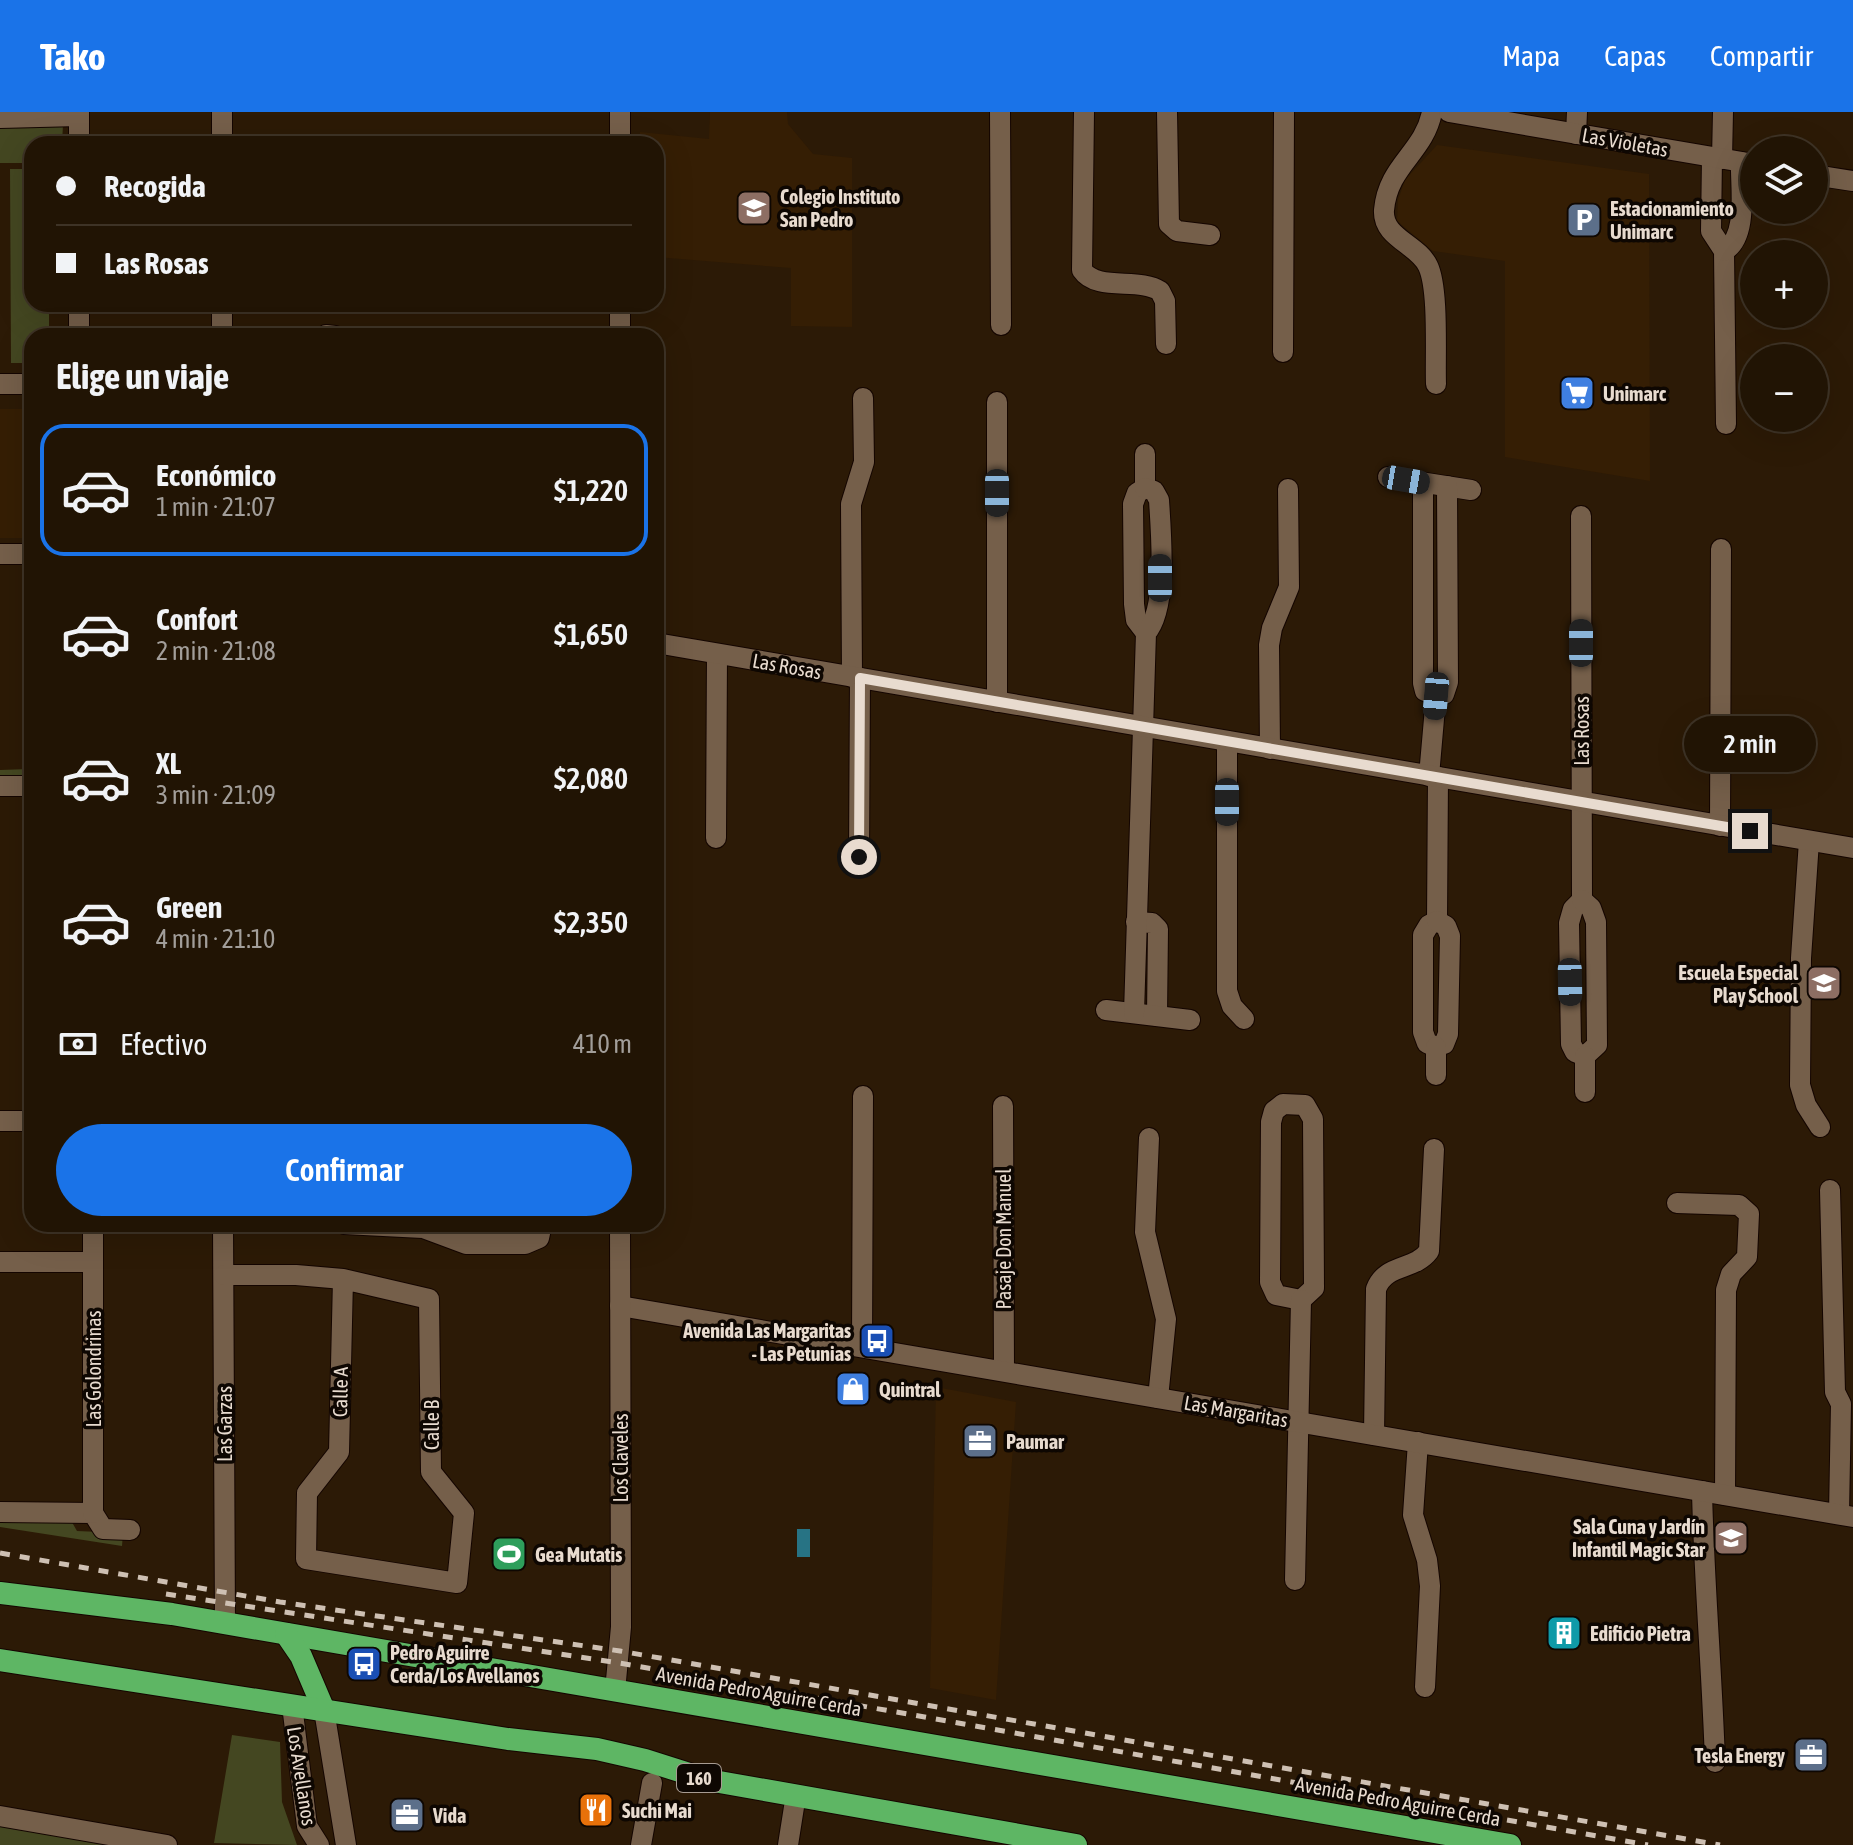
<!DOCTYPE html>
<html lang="es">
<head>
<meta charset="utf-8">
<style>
  :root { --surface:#211404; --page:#2d2113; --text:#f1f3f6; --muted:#a29e9a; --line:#3e3326; --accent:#1a73e8 }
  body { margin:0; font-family:"Asap Condensed",sans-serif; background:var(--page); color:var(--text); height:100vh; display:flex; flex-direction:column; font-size:30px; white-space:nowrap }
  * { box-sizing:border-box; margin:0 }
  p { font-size:26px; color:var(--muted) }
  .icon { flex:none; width:44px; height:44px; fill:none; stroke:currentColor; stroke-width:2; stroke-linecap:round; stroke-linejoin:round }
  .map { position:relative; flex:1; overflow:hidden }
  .side { position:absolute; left:24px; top:216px; width:640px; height:904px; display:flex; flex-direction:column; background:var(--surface); border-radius:24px; box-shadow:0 8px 32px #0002,0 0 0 2px var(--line) }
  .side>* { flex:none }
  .guide { position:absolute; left:24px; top:24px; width:640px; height:176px; border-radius:24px; box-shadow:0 8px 32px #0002,0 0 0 2px var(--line); display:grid; align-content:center; height:176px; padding:0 32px; background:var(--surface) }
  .controls { position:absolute; left:1740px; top:24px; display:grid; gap:16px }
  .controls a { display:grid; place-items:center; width:88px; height:88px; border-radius:50%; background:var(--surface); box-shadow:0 8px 32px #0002,0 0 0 2px var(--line); font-size:40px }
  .end { position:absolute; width:36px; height:36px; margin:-18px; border:10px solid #e8dbcf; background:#111; box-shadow:0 0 0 4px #111 }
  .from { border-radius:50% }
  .bubble { position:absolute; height:56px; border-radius:28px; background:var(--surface); box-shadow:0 8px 32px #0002,0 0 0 2px var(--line); font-size:26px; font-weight:600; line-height:56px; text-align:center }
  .car { position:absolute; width:24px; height:48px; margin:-24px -12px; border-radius:10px; box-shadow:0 0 6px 2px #0007; background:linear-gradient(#222 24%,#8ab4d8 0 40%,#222 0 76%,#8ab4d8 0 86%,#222 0) }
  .guide b { display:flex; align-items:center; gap:28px; height:76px; font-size:30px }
  .guide b+b { border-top:2px solid var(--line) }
  .guide i { width:20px; height:20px; background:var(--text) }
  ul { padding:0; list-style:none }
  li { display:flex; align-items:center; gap:24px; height:132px; margin:0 16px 12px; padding:0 16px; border:4px solid transparent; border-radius:24px }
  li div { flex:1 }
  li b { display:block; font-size:30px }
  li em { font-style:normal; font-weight:600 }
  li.active { border-color:var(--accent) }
  li>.icon { width:72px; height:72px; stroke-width:1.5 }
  h2 { padding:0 32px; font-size:36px; line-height:96px }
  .pay { display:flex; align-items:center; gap:20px; height:88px; padding:0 32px; font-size:30px }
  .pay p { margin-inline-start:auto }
  .button { display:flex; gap:16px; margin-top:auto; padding:16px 32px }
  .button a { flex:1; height:92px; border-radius:48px; background:var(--accent); color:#fff; font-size:32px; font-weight:600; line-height:92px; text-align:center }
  header { display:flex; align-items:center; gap:48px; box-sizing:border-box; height:112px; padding:0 40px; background:var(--accent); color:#fff }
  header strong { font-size:38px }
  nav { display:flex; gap:44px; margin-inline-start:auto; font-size:28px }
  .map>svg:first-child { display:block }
  .built { fill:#351e04 }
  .green { fill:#444721 }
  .water { fill:#277384 }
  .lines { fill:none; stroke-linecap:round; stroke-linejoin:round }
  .minor-casing { stroke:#140500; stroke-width:22 }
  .tertiary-casing { stroke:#140500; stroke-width:22 }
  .trunk-casing { stroke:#140500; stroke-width:24 }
  .minor { stroke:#755f4a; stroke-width:20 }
  .tertiary { stroke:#755f4a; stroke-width:20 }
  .trunk { stroke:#5eb664; stroke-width:22 }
  .rail { stroke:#cec0b3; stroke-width:5; stroke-dasharray:10 10; stroke-linecap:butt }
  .route { stroke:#e8dbcf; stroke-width:10 }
  .labels { text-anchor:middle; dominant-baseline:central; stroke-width:7; stroke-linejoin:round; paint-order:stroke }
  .shield { fill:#0e0702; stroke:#a79b92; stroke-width:2 }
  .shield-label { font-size:18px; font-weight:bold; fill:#e8dbcf }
  .street-label { font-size:20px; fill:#e8dbcf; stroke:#0e0702 }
  .poi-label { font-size:20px; font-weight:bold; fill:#e8dbcf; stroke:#0e0702; text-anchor:start }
</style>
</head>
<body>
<header>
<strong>Tako</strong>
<nav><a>Mapa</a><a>Capas</a><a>Compartir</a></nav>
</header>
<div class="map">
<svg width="1853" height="1733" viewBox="0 0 1853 1733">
  <rect width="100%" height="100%" fill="#2c1a06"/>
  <g class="built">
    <path d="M710,0H787L788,12L813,42L852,46V215L791,214V156L656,145V32H640V20L709,27Z"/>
    <path d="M1437,33L1649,62L1650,369L1505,345V149L1433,139L1397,109L1398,88L1405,68Z"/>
    <rect x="0" y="297" width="32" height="129"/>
    <path d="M936,1275L1016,1290L996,1588L930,1576Z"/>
  </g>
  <g class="green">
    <path d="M63,13L62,32H32V51H0V14Z"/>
    <path d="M10,57H32V192H49V224H32V251H11Z"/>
    <path d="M29,455L32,668L0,667V658L29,657Z"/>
    <path d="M0,1398H65L77,1419L123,1421L122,1434L0,1415Z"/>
    <path d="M232,1623L280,1630L282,1690L297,1733L214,1731Z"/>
    <path d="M0,1713L120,1733H0Z"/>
  </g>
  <rect class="water" x="797" y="1417" width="13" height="28"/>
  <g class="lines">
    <defs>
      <g id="minor">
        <path d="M222,0V32"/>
        <path d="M1000,0L1001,213"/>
        <path d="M1084,0L1082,158C1097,180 1139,165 1160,179L1165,189L1166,232"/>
        <path d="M1167,0L1169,112L1177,119L1210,123"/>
        <path d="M1432,0C1424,41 1388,53 1384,98C1382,126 1418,132 1428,154C1439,177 1435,244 1436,272"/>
        <path d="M0,6L79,4"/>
        <path d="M1576,22L1577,0"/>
        <path d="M79,32V0"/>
        <path d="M1712,45L1711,119L1724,139L1726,312"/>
        <path d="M1722,47L1723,0"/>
        <path d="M1724,139C1749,125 1740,75 1741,50"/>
        <path d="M222,192V224"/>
        <path d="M326,223L335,224"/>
        <path d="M79,224V192"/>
        <path d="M1283,240L1284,0"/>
        <path d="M0,272H32"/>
        <path d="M1145,342V376"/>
        <path d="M1388,365L1471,378"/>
        <path d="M1423,371V571L1425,579L1436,584"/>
        <path d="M1145,376L1137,381L1133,392L1134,492L1136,508L1146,521"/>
        <path d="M1581,404L1582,788L1573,797L1569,811L1571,932L1575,940L1585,944"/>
        <path d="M0,442H32"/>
        <path d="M852,565L851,392L864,350L863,286"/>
        <path d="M1436,584L1444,582L1448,570L1447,374"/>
        <path d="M997,590V290"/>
        <path d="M1227,629V879L1232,894L1244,907"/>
        <path d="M1270,637L1269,533L1272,516L1289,475L1288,377"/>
        <path d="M1429,664L1436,584"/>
        <path d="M0,674H32"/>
        <path d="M1720,714L1721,437"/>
        <path d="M716,726L717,542"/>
        <path d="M1809,729L1801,846L1800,973L1806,993L1820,1015"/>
        <path d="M859,745L860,566"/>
        <path d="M1582,788L1591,796L1596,810L1597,933L1585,944"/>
        <path d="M1437,809L1438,665"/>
        <path d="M1136,810L1152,811L1158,817L1157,904"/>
        <path d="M1106,898L1190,908"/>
        <path d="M1134,901L1146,521C1168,497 1161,421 1159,388L1154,379L1145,376"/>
        <path d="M1436,935L1427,931L1423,920V823L1429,813L1437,809"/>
        <path d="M1436,935L1444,932L1448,922L1450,824L1446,814L1437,809"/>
        <path d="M1585,944V980"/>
        <path d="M1436,963V935"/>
        <path d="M1283,992L1305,993L1313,1007L1314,1176L1301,1188L1276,1183L1270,1170L1271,1010L1274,999Z"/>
        <path d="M1003,994L1004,1259"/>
        <path d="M0,1009H32"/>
        <path d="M1149,1026L1145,1120L1166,1207L1158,1286"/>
        <path d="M1830,1078L1835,1280L1841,1292L1839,1402"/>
        <path d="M1677,1091L1739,1093L1749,1102L1747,1145L1731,1162L1726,1178L1725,1383"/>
        <path d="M223,1112L225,1511"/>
        <path d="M344,1112L423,1116L466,1132H525L539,1126L542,1112"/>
        <path d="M0,1150H93"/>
        <path d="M224,1163H296L343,1167L429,1187L431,1360L464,1401L457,1471L306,1447L307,1381L339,1340L343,1167"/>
        <path d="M862,1235L863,984"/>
        <path d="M1374,1323L1376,1177C1386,1151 1414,1159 1429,1139L1434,1037"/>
        <path d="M1418,1330L1413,1403L1427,1448L1430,1474L1425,1575"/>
        <path d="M1702,1379C1704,1470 1712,1559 1715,1650"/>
        <path d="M0,1400L93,1401L103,1417L130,1418"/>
        <path d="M93,1401V1112"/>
        <path d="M1295,1468L1301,1188"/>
        <path d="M0,1704L167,1733"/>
        <path d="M641,1733L652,1671"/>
        <path d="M788,1733L794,1695"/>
      </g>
      <g id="tertiary">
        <path d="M620,0V32"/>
        <path d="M1449,0L1754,52"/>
        <path d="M1814,63L1853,69"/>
        <path d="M620,192V224"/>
        <path d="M656,531L1853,736"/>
        <path d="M620,1194L1853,1405"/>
        <path d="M615,1579L621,1515L620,1112"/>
        <path d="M292,1593L307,1714L319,1733"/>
        <path d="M324,1598L346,1733"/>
      </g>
      <g id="trunk">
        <path d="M0,1481L172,1502L1510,1733"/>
        <path d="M286,1522L301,1544L324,1598"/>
        <path d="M0,1548L508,1627L597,1637L645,1648L708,1668L1076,1733"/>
      </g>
    </defs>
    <use href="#minor" class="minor-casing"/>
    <use href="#tertiary" class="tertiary-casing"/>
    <use href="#trunk" class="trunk-casing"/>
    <use href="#minor" class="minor"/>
    <use href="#tertiary" class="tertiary"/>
    <use href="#trunk" class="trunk"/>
    <g class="rail">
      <path d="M0,1441L280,1490L620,1539L1720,1733"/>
      <path d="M166,1482L619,1551L1648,1733"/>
    </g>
  </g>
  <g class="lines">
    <path class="route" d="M859,745L860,566L1750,719"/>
  </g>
  <defs>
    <symbol id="school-square" viewBox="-11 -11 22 22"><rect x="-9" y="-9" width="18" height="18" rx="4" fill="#8d6e63" stroke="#0e0702"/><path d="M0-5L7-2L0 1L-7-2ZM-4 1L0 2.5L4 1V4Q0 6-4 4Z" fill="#fff"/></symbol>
    <symbol id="parking-square" viewBox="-11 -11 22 22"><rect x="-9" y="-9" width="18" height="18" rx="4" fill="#5c6f8a" stroke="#0e0702"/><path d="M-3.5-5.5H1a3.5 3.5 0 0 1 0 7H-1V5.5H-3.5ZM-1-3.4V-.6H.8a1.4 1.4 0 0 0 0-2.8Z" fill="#fff"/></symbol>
    <symbol id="supermarket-square" viewBox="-11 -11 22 22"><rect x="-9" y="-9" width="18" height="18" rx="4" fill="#3f7fe0" stroke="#0e0702"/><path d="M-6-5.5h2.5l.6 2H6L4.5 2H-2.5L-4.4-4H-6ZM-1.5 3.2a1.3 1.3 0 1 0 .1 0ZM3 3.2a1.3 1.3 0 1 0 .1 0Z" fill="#fff"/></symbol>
    <symbol id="bus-square" viewBox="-11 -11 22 22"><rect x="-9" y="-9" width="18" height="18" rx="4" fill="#1a4fb4" stroke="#0e0702"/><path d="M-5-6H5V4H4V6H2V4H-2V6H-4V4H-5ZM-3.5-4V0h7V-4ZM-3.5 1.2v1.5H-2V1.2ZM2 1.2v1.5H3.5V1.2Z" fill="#fff"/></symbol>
    <symbol id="shop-square" viewBox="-11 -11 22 22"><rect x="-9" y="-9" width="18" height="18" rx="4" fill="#3f7fe0" stroke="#0e0702"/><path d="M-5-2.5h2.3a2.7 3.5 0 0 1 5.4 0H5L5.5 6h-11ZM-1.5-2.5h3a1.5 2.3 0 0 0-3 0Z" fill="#fff"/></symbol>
    <symbol id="office-square" viewBox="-11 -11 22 22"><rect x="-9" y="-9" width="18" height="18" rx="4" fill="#5c6f8a" stroke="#0e0702"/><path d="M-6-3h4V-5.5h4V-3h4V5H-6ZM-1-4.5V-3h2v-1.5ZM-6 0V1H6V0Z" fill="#fff"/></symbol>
    <symbol id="stadium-square" viewBox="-11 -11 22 22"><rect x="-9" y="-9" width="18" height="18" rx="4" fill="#2e9e5b" stroke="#0e0702"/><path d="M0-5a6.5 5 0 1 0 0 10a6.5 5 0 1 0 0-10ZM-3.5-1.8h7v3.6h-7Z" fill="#fff"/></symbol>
    <symbol id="building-square" viewBox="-11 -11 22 22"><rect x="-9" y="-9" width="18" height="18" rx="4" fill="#0f9aa8" stroke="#0e0702"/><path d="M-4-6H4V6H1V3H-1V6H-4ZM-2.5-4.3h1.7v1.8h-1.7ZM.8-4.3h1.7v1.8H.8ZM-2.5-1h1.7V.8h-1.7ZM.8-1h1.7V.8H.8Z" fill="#fff"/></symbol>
    <symbol id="restaurant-square" viewBox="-11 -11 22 22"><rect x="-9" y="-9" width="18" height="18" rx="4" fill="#e8710a" stroke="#0e0702"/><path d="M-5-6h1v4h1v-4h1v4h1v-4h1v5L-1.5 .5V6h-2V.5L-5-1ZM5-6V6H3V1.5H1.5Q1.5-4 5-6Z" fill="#fff"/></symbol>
  </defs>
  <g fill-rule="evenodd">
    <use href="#school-square" x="734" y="76" width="40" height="40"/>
    <use href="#parking-square" x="1564" y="88" width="40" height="40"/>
    <use href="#supermarket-square" x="1557" y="261" width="40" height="40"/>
    <use href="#school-square" x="1804" y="851" width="40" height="40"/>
    <use href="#bus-square" x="857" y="1209" width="40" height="40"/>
    <use href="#shop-square" x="833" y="1257" width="40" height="40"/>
    <use href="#office-square" x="960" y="1309" width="40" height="40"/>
    <use href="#school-square" x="1711" y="1406" width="40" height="40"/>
    <use href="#stadium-square" x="489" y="1422" width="40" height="40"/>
    <use href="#building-square" x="1544" y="1501" width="40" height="40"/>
    <use href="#bus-square" x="344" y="1532" width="40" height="40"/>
    <use href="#office-square" x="1791" y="1623" width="40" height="40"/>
    <use href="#restaurant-square" x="576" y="1678" width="40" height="40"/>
    <use href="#office-square" x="387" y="1683" width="40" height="40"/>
  </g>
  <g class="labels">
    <rect class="shield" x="677" y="1652" width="44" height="28" rx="6"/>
    <g class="shield-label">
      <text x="699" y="1666">160</text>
    </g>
    <g class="street-label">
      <text transform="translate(1625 30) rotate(10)">Las Violetas</text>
      <text transform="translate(787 554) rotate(10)">Las Rosas</text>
      <text transform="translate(1581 619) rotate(-90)">Las Rosas</text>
      <text transform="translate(1003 1127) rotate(-90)">Pasaje Don Manuel</text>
      <text transform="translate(93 1257) rotate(-90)">Las Golondrinas</text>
      <text transform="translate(340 1280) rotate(-89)">Calle A</text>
      <text transform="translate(1236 1299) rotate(10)">Las Margaritas</text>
      <text transform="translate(224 1312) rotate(-90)">Las Garzas</text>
      <text transform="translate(431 1313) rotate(-90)">Calle B</text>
      <text transform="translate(620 1346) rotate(-90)">Los Claveles</text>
      <text transform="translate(759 1579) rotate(10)">Avenida Pedro Aguirre Cerda</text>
      <text transform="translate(302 1664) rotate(81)">Los Avellanos</text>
      <text transform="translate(1398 1689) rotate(10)">Avenida Pedro Aguirre Cerda</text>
    </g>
    <g class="poi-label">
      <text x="780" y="84">Colegio Instituto<tspan x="780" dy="23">San Pedro</tspan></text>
      <text x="1610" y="96">Estacionamiento<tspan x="1610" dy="23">Unimarc</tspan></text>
      <text x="1603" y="281">Unimarc</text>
      <text x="1798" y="860" text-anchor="end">Escuela Especial<tspan x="1798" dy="23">Play School</tspan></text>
      <text x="851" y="1218" text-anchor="end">Avenida Las Margaritas<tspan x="851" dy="23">- Las Petunias</tspan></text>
      <text x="879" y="1277">Quintral</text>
      <text x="1006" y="1329">Paumar</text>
      <text x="1705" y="1414" text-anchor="end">Sala Cuna y Jardín<tspan x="1705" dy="23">Infantil Magic Star</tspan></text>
      <text x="535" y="1442">Gea Mutatis</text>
      <text x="1590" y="1521">Edificio Pietra</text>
      <text x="390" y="1540">Pedro Aguirre<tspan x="390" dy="23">Cerda/Los Avellanos</tspan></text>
      <text x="1785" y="1643" text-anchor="end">Tesla Energy</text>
      <text x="622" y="1698">Suchi Mai</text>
      <text x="433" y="1703">Vida</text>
    </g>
  </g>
</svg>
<div class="controls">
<a><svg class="icon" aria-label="layers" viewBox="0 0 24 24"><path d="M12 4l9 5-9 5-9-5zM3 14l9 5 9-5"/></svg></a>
<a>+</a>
<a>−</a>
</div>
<i class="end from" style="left:859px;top:745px"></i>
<i class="end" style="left:1750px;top:719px"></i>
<div class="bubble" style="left:1684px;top:604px;width:132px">2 min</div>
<i class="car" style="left:1406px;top:368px;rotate:100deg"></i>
<i class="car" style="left:997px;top:381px;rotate:180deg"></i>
<i class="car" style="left:1160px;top:466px;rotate:0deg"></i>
<i class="car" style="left:1581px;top:531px;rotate:0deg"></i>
<i class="car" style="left:1436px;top:584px;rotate:185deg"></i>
<i class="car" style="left:1227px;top:690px;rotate:180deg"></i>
<i class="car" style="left:1570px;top:870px;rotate:179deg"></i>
<div class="guide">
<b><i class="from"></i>Recogida</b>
<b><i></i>Las Rosas</b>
</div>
<section class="side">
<h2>Elige un viaje</h2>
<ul>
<li class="active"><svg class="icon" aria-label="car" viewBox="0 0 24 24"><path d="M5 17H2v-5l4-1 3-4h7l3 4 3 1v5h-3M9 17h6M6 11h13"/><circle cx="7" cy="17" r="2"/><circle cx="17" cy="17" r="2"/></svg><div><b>Económico</b><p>1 min · 21:07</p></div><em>$1,220</em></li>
<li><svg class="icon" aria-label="car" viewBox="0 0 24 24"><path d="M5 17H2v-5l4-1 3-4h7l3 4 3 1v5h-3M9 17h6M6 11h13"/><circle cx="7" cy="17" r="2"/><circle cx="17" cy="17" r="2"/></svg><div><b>Confort</b><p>2 min · 21:08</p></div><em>$1,650</em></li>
<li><svg class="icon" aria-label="car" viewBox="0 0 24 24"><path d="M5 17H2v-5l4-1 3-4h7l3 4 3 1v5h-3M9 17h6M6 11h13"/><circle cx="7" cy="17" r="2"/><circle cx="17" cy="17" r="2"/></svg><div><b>XL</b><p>3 min · 21:09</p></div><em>$2,080</em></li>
<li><svg class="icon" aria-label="car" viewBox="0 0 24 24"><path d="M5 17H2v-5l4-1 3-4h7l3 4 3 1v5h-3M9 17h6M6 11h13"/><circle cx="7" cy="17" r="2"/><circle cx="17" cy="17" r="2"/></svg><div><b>Green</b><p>4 min · 21:10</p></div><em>$2,350</em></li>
</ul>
<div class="pay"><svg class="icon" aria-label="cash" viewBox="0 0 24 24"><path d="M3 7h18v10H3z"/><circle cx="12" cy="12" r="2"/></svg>Efectivo<p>410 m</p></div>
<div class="button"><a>Confirmar</a></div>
</section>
</div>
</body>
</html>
